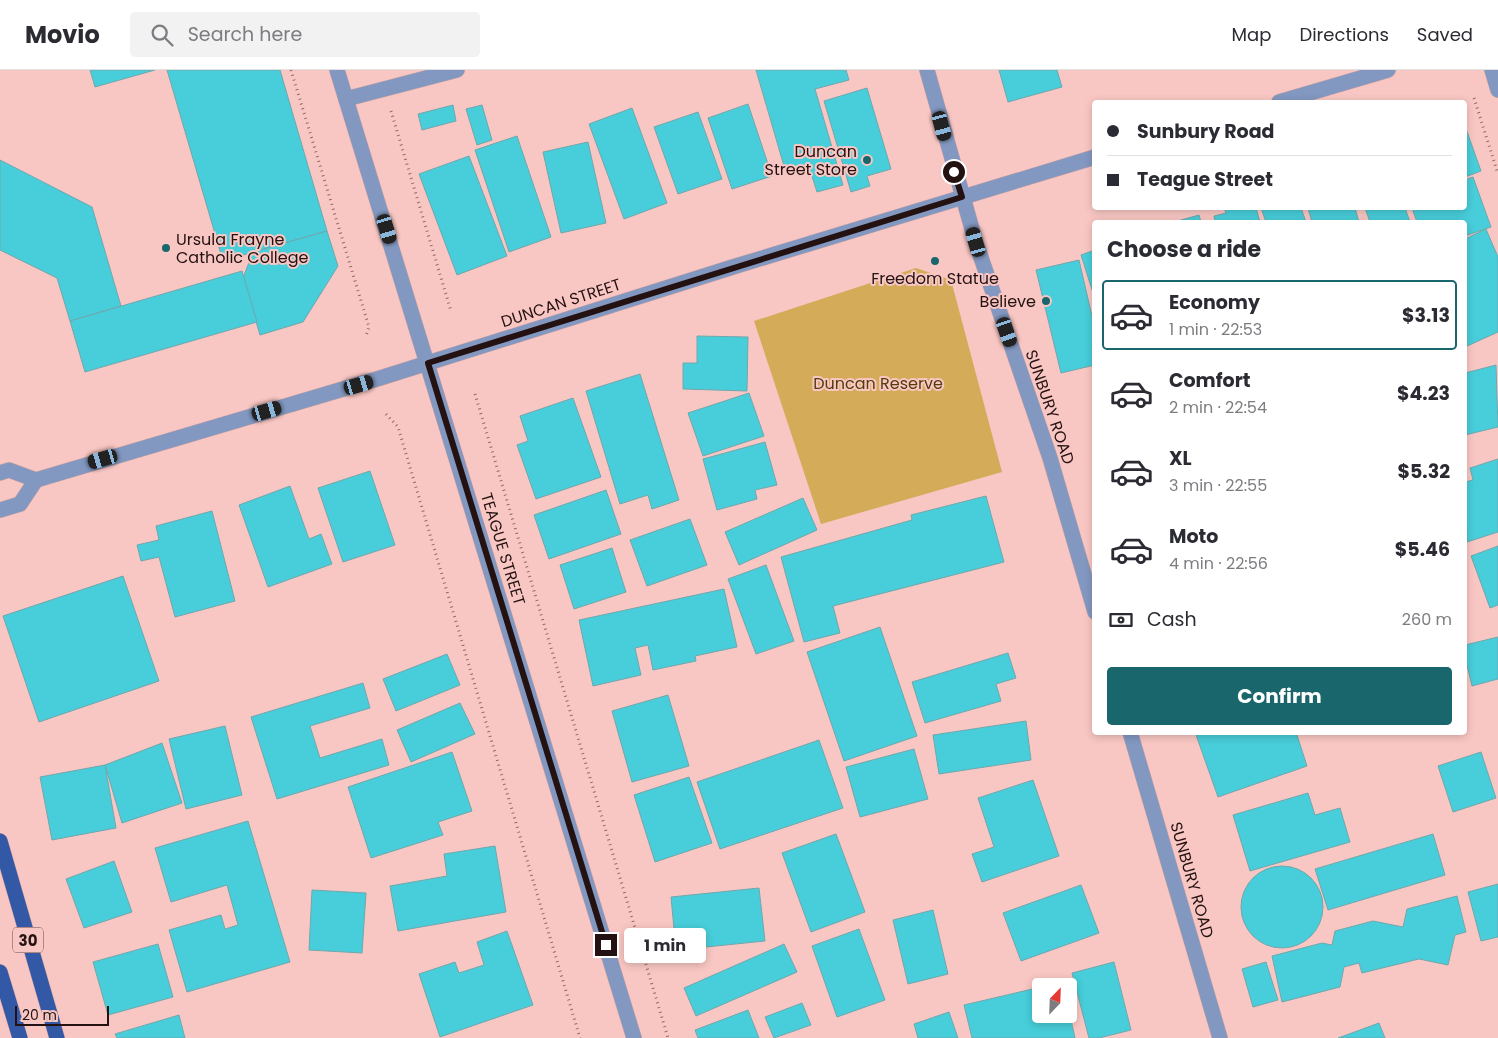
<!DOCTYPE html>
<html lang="en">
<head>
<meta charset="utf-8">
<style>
  :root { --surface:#fff; --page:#f2f2f3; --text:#2b2b33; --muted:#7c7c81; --line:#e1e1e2; --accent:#19666d }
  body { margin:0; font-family:Poppins,sans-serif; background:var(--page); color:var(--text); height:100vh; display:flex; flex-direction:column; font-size:19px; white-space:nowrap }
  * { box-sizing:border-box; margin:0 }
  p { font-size:16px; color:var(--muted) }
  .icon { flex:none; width:28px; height:28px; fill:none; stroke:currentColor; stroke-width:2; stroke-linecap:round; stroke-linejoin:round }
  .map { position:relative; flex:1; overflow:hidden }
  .panel { position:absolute; left:1092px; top:150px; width:375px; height:515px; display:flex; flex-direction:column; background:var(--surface); border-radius:5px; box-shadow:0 2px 8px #0003 }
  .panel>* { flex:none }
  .top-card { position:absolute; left:1092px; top:30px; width:375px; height:110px; border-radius:5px; box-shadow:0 2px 8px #0003; display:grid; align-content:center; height:110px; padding:0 15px; background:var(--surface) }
  .needle { width:32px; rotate:23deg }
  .controls { position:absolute; left:1032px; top:908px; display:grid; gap:10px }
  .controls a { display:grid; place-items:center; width:45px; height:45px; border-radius:5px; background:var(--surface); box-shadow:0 2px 8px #0003; font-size:25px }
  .scale { position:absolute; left:15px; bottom:12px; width:94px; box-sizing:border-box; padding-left:5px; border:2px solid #241212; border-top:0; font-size:14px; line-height:18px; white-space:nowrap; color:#241212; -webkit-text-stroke:4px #f9c7c3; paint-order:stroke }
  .end { position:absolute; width:22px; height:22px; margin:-11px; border:6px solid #241212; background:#fff; box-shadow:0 0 0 2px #fff }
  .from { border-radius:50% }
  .bubble { position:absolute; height:35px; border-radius:5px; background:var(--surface); box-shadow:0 2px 8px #0003; font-size:16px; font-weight:700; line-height:35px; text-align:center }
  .car { position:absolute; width:15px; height:30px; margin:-15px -8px; border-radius:6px; box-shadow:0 0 4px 1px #0007; background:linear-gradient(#222 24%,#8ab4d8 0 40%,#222 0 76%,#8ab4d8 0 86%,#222 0) }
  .top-card b { display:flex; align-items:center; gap:18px; height:48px; font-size:19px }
  .top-card b+b { border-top:1px solid var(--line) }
  .top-card i { width:12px; height:12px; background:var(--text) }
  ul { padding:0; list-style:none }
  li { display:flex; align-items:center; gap:15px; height:70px; margin:0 10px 8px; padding:0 5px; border:2px solid transparent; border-radius:5px }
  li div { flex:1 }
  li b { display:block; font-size:19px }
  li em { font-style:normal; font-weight:700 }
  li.on { border-color:var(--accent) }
  li>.icon { width:45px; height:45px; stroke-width:1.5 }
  h2 { padding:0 15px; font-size:22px; line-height:60px }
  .pay { display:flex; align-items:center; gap:12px; height:55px; padding:0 15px; font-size:19px }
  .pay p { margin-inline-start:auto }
  .button { display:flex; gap:10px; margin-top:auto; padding:10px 15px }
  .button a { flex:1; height:58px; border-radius:5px; background:var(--accent); color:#fff; font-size:20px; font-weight:700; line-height:58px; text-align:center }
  header { display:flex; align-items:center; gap:30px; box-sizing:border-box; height:70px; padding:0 25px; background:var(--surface); border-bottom:1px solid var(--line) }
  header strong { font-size:24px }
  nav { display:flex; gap:28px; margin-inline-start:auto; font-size:18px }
  .search { width:350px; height:45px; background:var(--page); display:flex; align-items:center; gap:12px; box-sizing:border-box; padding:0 18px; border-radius:5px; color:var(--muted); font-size:19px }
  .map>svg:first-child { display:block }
  .green { fill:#d4ab59 }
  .building { fill:#47ceda; stroke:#70a7ac }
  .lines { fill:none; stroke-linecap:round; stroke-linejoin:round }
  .service-casing { stroke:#d3a6a3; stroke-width:16 }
  .minor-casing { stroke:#d3a6a3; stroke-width:16 }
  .tertiary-casing { stroke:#d3a6a3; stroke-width:16 }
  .trunk-casing { stroke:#d3a6a3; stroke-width:16 }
  .path { stroke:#8d6b69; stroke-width:3; stroke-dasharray:1 4; stroke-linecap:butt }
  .service { stroke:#8398c1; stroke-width:15 }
  .minor { stroke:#8398c1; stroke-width:15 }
  .tertiary { stroke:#8398c1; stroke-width:15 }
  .trunk { stroke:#3258a6; stroke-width:15 }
  .route { stroke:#241212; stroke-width:6 }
  .poi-dot { fill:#19666d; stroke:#f9c7c3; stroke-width:2 }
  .labels { text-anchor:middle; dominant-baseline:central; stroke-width:4; stroke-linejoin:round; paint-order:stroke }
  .shield { fill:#f9c7c3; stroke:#644847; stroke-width:1 }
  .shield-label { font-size:15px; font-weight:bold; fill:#241212 }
  .poi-label { font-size:16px; fill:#241212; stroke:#f9c7c3; text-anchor:end }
  .street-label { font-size:16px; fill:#241212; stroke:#f9c7c3 }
  .park-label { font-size:16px; fill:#523d0b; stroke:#f9c7c3 }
</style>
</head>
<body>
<header>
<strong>Movio</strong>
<div class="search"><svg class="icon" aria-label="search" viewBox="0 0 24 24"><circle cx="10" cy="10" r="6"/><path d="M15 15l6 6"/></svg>Search here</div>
<nav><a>Map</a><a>Directions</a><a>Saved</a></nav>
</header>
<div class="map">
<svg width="1498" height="968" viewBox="0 0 1498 968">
  <rect width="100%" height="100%" fill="#f9c7c3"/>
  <path class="green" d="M916,198L951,210L1002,402L821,454L754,251Z"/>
  <g class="building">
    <path d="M90,0H155L95,17Z"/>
    <path d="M167,0H280L327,161L223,191Z"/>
    <path d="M756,0H846L849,10L815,19L843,115L817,122L809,97L786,103Z"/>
    <path d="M999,0H1057L1062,17L1008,32Z"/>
    <path d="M867,18L891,99L867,106L870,116L851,122L824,31Z"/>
    <path d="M748,34L772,106L732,119L708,48Z"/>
    <path d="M453,35L456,51L422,60L418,44Z"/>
    <path d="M482,35L492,70L477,75L466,39Z"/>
    <path d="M632,38L667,133L624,149L589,54Z"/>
    <path d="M698,42L722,109L678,124L654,57Z"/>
    <path d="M1465,56L1481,101L1465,107Z"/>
    <path d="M517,66L551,167L509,182L475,80Z"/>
    <path d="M588,72L606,153L561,163L543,82Z"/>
    <path d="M469,86L507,186L457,205L419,104Z"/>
    <path d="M0,90L92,137L121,236L70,251L57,208L0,180Z"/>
    <path d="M1473,107L1491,157L1465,166V152H1417L1412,138H1465V110Z"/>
    <path d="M1224,138H1256L1260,152H1215L1214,146L1226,143Z"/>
    <path d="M1261,138H1301L1306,152H1266Z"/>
    <path d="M1308,138H1355L1359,152H1312Z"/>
    <path d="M1365,138H1405L1410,152H1370Z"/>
    <path d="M1199,145L1201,152H1174Z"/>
    <path d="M1486,159L1498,187V262L1465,277V169Z"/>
    <path d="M327,161L338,196L303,252L260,265L243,208L253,182Z"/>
    <path d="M1095,180V229L1081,185Z"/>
    <path d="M1079,190L1095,259V295L1061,303L1036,200Z"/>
    <path d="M242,201L257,252L85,302L70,251Z"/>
    <path d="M697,266L748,267L747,321L683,319V293H697Z"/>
    <path d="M1496,295L1498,357L1465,365V303Z"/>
    <path d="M640,304L679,430L652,439L648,425L620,434L586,321Z"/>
    <path d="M749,323L764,366L703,386L688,343Z"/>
    <path d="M573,328L601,407L536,429L517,375L528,371L520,346Z"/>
    <path d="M765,372L777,415L755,420L757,429L717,440L703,389Z"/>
    <path d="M1498,389V462L1467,472L1465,412L1473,410L1470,398Z"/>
    <path d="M370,401L395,475L343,492L318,418Z"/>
    <path d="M290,416L309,469L321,464L332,494L268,517L239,435Z"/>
    <path d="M606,420L621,464L549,489L534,445Z"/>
    <path d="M986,426L1004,492L833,536L840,563L804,572L781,487L912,450L911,445Z"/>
    <path d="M803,428L817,460L739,495L725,462Z"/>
    <path d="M212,441L235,531L175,547L159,487L141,491L137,475L159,470L156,456Z"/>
    <path d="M690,449L707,495L647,516L630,470Z"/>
    <path d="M1498,476V535L1490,538L1471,486Z"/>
    <path d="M612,478L626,522L574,539L560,495Z"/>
    <path d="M766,495L794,571L756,584L728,509Z"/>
    <path d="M123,506L159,611L39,652L3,546Z"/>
    <path d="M724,519L737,577L695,586L696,591L653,600L648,575L635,578L641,605L593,616L579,550Z"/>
    <path d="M880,557L917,666L844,691L807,582Z"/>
    <path d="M1498,567V609L1472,616L1465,587V575Z"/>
    <path d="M1008,583L1016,608L996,614L1001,631L925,653L912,612Z"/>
    <path d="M447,584L460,615L396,641L383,609Z"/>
    <path d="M363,613L370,638L310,656L320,688L382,669L389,695L277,729L251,647Z"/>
    <path d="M668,625L689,696L632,712L612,641Z"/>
    <path d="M460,633L475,664L411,692L397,660Z"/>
    <path d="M1026,651L1031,690L939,704L933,665Z"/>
    <path d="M225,656L242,725L186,739L169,669Z"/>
    <path d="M1195,662H1296L1307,696L1218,727Z"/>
    <path d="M819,670L843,738L720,779L697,712Z"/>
    <path d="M162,673L182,733L122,753L105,695Z"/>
    <path d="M914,679L928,729L860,747L846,697Z"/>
    <path d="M452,682L472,741L438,752L443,765L371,788L348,717Z"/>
    <path d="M1481,682L1496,728L1453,742L1438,696Z"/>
    <path d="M105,695L116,758L52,770L40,707Z"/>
    <path d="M689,707L712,773L655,792L634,725Z"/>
    <path d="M1033,710L1059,786L982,812L972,784L994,777L978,728Z"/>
    <path d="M1308,723L1315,745L1340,738L1350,772L1250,801L1233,745Z"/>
    <path d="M248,751L290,892L187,922L169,860L221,845L225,859L238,855L227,815L171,832L155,778Z"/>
    <path d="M836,764L865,842L811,862L782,783Z"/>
    <path d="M1433,764L1445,805L1328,840L1315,799Z"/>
    <path d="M495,776L506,842L398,861L390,816L447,806L444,784Z"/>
    <path d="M114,791L132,842L84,858L66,809Z"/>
    <circle cx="1282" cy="837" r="41"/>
    <path d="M1498,814V867L1481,871L1468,822Z"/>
    <path d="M1081,815L1099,863L1021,891L1003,843Z"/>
    <path d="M759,818L765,871L676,880L671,827Z"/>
    <path d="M312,820L366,823L362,883L309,880Z"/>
    <path d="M1457,826L1466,862L1455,865L1448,895L1419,889L1362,903L1359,893L1344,897L1340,917L1282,932L1272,886L1322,873L1332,875L1335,861L1373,851L1403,857L1407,839Z"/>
    <path d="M933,840L948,904L908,914L893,850Z"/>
    <path d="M859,859L885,930L837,947L812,876Z"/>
    <path d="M507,861L533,935L440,967L419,904L455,892L459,903L484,895L477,872Z"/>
    <path d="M158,874L173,927L108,945L93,892Z"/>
    <path d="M784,874L797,902L696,946L684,918Z"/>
    <path d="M1114,892L1131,960L1099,968H1089L1072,903Z"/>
    <path d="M1266,892L1278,930L1253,937L1242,899Z"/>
    <path d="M1062,912L1063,916H1043Z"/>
    <path d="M1041,917V944H1069V941L1075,968H972L964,935Z"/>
    <path d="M802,933L811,955L774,968L765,947Z"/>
    <path d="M748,940L759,968H698L695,960Z"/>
    <path d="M949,942L958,968H918L914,954Z"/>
    <path d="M179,945L185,968H117L115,964Z"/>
    <path d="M1379,953L1385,968H1338Z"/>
  </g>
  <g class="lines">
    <defs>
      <path id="service" d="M346,29L457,0"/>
      <g id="minor">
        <path d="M337,0L634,968"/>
        <path d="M927,0L976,173L1050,388L1095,542"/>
        <path d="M1492,0L1498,20"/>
        <path d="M1130,662L1220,968"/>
      </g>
      <g id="tertiary">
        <path d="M1279,32L1388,0"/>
        <path d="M0,403L9,400L36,410"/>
        <path d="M0,440L20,434L36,410L377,309L736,196L1095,87"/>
      </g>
      <g id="trunk">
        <path d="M0,771L57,968"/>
        <path d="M0,902L20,968"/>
      </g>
    </defs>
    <use href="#service" class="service-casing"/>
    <use href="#minor" class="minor-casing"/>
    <use href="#tertiary" class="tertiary-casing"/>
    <use href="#trunk" class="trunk-casing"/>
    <g class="path">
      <path d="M291,0L369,257L366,266"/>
      <path d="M1474,28L1498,104"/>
      <path d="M391,41L451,241"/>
      <path d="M475,324L668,968"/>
      <path d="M386,344L398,357L580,968"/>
    </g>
    <use href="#service" class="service"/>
    <use href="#minor" class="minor"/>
    <use href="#tertiary" class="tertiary"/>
    <use href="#trunk" class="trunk"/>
  </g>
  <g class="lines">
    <path class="route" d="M606,875L428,293L962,127L954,102"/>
  </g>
  <g class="poi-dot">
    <circle cx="867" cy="90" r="5"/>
    <circle cx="166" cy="178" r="5"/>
    <circle cx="935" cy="191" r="5"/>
    <circle cx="1046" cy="231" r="5"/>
  </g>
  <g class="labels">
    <rect class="shield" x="13" y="857.5" width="30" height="25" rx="4"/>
    <g class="shield-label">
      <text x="28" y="870">30</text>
    </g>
    <g class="poi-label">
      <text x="857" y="81">Duncan<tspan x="857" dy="18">Street Store</tspan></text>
      <text x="176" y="169" text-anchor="start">Ursula Frayne<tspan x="176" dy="18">Catholic College</tspan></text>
      <text x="935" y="208" text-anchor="middle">Freedom Statue</text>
      <text x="1036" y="231">Believe</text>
    </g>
    <g class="street-label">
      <text transform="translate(561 233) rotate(-18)">DUNCAN STREET</text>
      <text transform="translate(1050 337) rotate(71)">SUNBURY ROAD</text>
      <text transform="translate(503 479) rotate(73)">TEAGUE STREET</text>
      <text transform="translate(1192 810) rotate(74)">SUNBURY ROAD</text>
    </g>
    <g class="park-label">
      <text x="878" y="313">Duncan Reserve</text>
    </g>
  </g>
</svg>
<div class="controls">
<a><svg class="needle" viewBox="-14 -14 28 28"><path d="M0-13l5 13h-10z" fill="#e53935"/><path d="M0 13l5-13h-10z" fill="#7c7c81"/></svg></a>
</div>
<div class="scale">20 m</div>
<i class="end from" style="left:954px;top:102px"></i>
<i class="end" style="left:606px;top:875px"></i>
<div class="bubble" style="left:624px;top:858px;width:82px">1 min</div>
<i class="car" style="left:942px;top:56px;rotate:165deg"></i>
<i class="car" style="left:387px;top:159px;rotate:163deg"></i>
<i class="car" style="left:976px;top:172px;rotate:344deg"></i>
<i class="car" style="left:1007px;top:262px;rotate:161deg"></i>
<i class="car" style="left:359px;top:315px;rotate:74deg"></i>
<i class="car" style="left:267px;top:341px;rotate:74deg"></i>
<i class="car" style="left:103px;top:389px;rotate:254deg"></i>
<div class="top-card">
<b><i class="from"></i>Sunbury Road</b>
<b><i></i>Teague Street</b>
</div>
<section class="panel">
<h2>Choose a ride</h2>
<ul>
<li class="on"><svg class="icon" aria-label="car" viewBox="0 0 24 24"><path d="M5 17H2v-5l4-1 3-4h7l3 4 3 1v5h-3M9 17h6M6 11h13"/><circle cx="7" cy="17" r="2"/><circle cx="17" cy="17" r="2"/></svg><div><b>Economy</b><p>1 min · 22:53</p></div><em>$3.13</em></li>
<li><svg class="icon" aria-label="car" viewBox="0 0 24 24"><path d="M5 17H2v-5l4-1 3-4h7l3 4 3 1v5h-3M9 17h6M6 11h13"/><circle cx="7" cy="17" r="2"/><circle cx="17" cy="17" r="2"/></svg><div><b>Comfort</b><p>2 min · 22:54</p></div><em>$4.23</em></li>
<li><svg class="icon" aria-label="car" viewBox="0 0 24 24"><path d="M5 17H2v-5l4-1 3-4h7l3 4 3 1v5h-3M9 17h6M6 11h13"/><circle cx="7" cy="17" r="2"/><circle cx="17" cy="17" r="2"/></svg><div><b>XL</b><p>3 min · 22:55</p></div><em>$5.32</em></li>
<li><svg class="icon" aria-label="car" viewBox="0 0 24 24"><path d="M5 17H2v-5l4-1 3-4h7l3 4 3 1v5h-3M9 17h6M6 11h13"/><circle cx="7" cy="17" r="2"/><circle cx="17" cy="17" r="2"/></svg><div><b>Moto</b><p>4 min · 22:56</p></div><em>$5.46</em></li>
</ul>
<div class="pay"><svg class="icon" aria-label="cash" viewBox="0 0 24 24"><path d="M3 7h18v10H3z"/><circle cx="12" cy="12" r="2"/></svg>Cash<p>260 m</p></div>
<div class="button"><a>Confirm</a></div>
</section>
</div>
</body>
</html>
